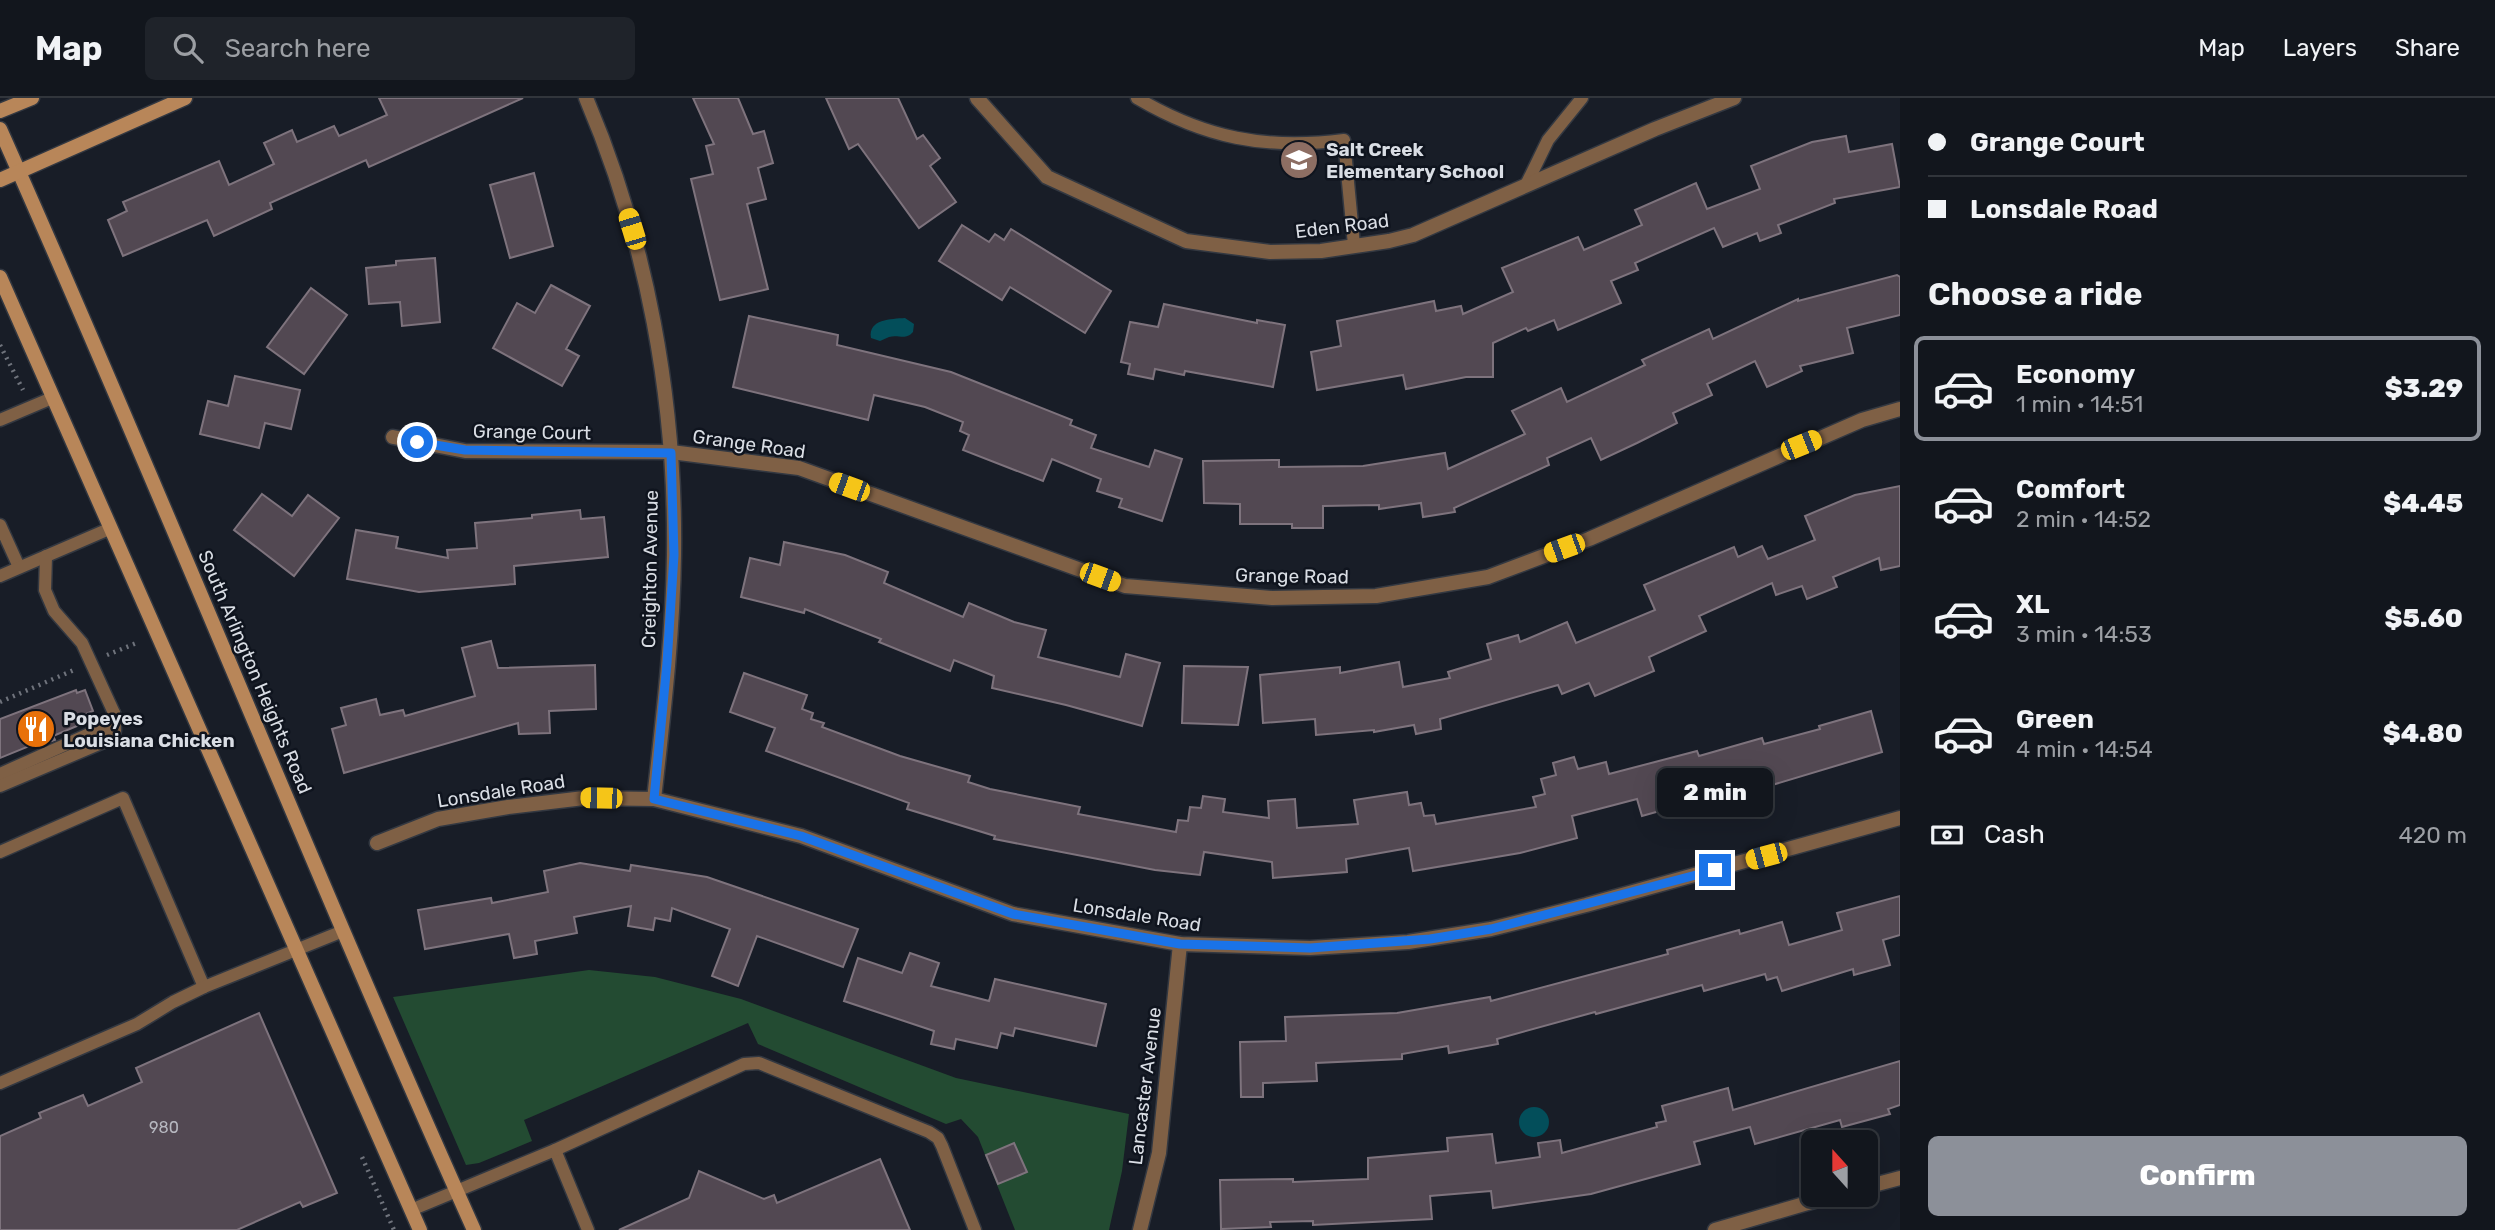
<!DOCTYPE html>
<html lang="en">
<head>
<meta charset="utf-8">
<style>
  :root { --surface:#12161d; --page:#1f232a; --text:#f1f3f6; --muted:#9c9fa4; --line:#31353b; --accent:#8c9099 }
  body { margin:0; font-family:Rubik,sans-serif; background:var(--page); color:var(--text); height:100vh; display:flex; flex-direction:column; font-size:26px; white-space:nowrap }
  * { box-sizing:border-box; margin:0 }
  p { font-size:23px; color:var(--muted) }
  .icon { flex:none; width:38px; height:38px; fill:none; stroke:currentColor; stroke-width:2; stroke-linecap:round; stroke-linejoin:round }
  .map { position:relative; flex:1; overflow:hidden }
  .sheet { display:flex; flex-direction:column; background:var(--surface); width:595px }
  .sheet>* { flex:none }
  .top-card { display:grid; align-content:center; height:154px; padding:0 28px; background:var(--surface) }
  .needle { width:46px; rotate:339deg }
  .tools { position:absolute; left:1801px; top:1032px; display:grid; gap:14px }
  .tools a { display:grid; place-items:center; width:77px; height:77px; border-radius:10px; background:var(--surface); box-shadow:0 7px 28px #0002,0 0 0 2px var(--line); font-size:35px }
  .end { position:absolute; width:32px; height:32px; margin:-16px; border:9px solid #1a73e8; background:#fff; box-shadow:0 0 0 4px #fff }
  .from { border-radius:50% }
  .bubble { position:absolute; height:49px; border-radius:10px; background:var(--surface); box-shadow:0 7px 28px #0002,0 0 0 2px var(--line); font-size:23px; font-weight:800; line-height:49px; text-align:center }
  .car { position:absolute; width:21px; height:42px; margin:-21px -10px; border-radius:9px; box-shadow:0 0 5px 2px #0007; background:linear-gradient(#f5c518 24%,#345 0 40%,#f5c518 0 76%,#345 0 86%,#f5c518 0) }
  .top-card b { display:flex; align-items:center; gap:24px; height:66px; font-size:26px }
  .top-card b+b { border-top:2px solid var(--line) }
  .top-card i { width:18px; height:18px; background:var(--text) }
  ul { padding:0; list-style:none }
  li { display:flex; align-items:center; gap:21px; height:105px; margin:0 14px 10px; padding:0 14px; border:4px solid transparent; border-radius:10px }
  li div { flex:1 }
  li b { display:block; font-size:26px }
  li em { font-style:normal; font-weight:800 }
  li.selected { border-color:var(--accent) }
  li>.icon { width:63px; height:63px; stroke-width:1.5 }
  h2 { padding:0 28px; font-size:32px; line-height:84px }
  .pay { display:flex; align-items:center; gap:18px; height:77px; padding:0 28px; font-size:26px }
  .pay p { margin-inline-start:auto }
  .primary-button { display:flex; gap:14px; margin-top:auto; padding:14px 28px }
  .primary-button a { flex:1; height:80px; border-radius:10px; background:var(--accent); color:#fff; font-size:28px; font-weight:800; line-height:80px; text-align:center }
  header { display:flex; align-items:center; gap:42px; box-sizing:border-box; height:98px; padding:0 35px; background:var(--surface); border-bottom:2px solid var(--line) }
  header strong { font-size:33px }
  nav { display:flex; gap:38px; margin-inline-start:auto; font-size:24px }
  .search { width:490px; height:63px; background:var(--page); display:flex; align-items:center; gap:18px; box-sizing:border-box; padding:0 24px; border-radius:10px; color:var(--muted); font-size:26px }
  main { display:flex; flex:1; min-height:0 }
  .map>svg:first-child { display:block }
  .green { fill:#234b32 }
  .water { fill:#034e5a }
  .building { fill:#524852; stroke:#7e737d; stroke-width:2 }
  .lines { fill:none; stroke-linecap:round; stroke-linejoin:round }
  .lane-casing { stroke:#333841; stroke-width:15 }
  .street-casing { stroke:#333841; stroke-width:17 }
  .secondary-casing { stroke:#333841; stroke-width:17 }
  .path { stroke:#6f737c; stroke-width:4.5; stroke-dasharray:2 5; stroke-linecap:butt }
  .lane { stroke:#7f6045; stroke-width:12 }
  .street { stroke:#7f6045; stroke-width:14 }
  .secondary { stroke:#b88659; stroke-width:14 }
  .route { stroke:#1a73e8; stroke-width:9 }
  .labels { text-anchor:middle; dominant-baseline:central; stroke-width:5; stroke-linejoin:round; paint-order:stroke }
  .number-label { font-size:16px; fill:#b7b8c0 }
  .poi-label { font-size:19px; font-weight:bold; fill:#d9dde4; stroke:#0f141e; text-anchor:start }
  .street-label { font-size:19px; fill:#d9dde4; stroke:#0f141e }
</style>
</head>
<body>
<header>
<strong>Map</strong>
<div class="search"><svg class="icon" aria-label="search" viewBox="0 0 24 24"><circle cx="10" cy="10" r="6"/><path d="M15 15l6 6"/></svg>Search here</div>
<nav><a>Map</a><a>Layers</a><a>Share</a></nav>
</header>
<main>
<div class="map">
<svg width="1900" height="1132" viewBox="0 0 1900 1132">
  <rect width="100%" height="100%" fill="#181d27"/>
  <path class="green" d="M589,872L655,879L741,901L956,980L1129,1016L1122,1073L1109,1132H1015L978,1039L961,1021L946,1026L758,946L748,925L524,1022L532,1043L479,1065L466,1067L393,899Z"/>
  <g class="water">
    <path d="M905,220L914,226L913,234C905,243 899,236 889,239C886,240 883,242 880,243L871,240C868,221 891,221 905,220Z"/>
    <circle cx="1534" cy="1024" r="15"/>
  </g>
  <g class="building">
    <path d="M379,0H523L369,69L366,62L270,105L272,111L214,138L207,122L123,158L108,122L127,113L123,104L219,63L229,87L274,66L264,45L292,32L297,44L334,28L339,38L387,17Z"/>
    <path d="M693,0H738L753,36L764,33L773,65L758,70L766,101L747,106L768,191L720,202L691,81L713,76L706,48L714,46Z"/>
    <path d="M826,0H898L917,41L923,37L940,60L930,68L956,104L919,130L858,46L849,51Z"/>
    <path d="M1846,38L1849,54L1892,46L1900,89L1834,101L1835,105L1778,127L1781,135L1760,143L1757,135L1723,149L1714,130L1635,165L1638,172L1611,183L1621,205L1558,232L1554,222L1528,233L1526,230L1493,245V279H1466L1406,291L1403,277L1317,292L1311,254L1341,248L1337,223L1434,203L1436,213L1461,208L1463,216L1513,194L1502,170L1578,139L1584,152L1642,127L1635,112L1696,85L1707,111L1760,91L1751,68L1812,44Z"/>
    <path d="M534,75L553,148L510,160L490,87Z"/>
    <path d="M962,127L989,144L995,136L1004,142L1011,131L1111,193L1085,235L1010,189L1002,202L939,163Z"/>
    <path d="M435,160L440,224L402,228L400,204L369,206L366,170L396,167V163Z"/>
    <path d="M1897,177L1900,179V217L1847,230L1853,255L1800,268L1802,273L1767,289L1755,263L1707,286L1712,297L1673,315L1677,325L1637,345L1601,362L1591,340L1547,360L1549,367L1454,410L1455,414L1423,419L1421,405L1379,411V407L1323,408V430H1292V426H1240V406L1204,405L1203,363L1279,362V369L1363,368L1445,355L1448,371L1525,336L1512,313L1561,290L1567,304L1645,267L1642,262L1709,231L1713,241L1798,201V203Z"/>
    <path d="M551,187L590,208L566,251L579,258L562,288L493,250L517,205L535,215Z"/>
    <path d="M311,190L347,217L304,276L267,249Z"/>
    <path d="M1164,206L1257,225V222L1285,227L1273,289L1185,273L1184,277L1155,271L1153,281L1128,276L1130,266L1121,264L1130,224L1158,229Z"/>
    <path d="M749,218L838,237L837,247L951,274L1072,322L1070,327L1096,337L1091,350L1149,369L1155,352L1182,361L1162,423L1119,409L1122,401L1097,393L1101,381L1052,361L1043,383L963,352L969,337L960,333L963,324L925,309L874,297L868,322L733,289Z"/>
    <path d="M235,278L300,292L291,331L265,325L259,350L200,336L208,303L228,308Z"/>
    <path d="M1900,388V468L1881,472L1879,460L1833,479L1837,489L1807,501L1802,488L1776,497L1772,485L1699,518L1706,533L1649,559L1654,573L1595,598L1589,585L1562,596L1558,587L1440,621L1441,631L1416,636L1414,627L1374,634V632L1316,637L1315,621L1263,625L1260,577L1340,569V575L1399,564L1403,589L1450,580L1448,574L1491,561L1487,546L1518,537L1520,544L1567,524L1576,545L1655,512L1644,487L1734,449L1738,459L1762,448L1768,461L1815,442L1805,418L1855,397Z"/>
    <path d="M262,396L292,418L308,397L339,420L294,478L234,432Z"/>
    <path d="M580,412L581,421L604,419L608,459L514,468L515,486L419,494L347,481L356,432L398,439L396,450L448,460L447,452L477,450L475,425L532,420V417Z"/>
    <path d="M784,444L845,457L888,474L884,485L963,519L969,505L1014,524L1046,532L1038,559L1120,579L1126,556L1160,565L1142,628L1066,607L992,590L994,578L954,562L950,573L879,544L881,541L805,511L804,515L741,499L750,460L780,467Z"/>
    <path d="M491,543L498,570L595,567L596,611L549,613L550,635L519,636L518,625L344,675L332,631L346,627L341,610L376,601L380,617L403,612L405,618L475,598L462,550Z"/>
    <path d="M1184,568L1248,569L1238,627L1182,625Z"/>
    <path d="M744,575L807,597L802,611L813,615L811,621L824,625L822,629L900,658L970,678L968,684L990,691L1080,709L1078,716L1176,734L1178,722L1188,723L1190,709L1201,710L1203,698L1225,701L1223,714L1269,720L1268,703L1295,701L1297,730L1358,726L1354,702L1407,694L1409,707L1421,705L1424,718L1434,717L1436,726L1536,709L1533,699L1545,696L1541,681L1556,677L1553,665L1574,659L1578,671L1606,664L1609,676L1697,653L1699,658L1762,640L1764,646L1820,631L1819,628L1871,613L1882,654L1729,700L1727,694L1642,718L1637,701L1572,718L1577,740L1520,755L1413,773L1409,750L1346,761L1347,774L1273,780L1272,764L1204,754L1200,777L1155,772L994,741L995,738L907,711L909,705L766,653L775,630L730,614Z"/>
    <path d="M76,592L77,595L85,592L93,613L86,616L89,623L53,638L55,642L35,649L34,646L0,660V621Z"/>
    <path d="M580,765L630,773L631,767L707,779L858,831L843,869L757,838L738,888L712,878L730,831L672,810L670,823L655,820L653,832L628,828L631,808L574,819L577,835L535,843L537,856L514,860L509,836L425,851L418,812L491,800L492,805L548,794L544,773Z"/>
    <path d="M1900,798V837L1883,842L1890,867L1854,877L1853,871L1782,893L1777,879L1767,882L1765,876L1704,893L1702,887L1596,916L1595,914L1497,941L1498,946L1449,955L1448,948L1402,956V961L1316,965L1317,983L1263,985V999H1241L1240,944L1286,943L1285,919L1397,915L1490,899L1491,903L1668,856L1667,852L1739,832L1740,836L1782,824L1789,847L1842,832L1837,815Z"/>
    <path d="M910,855L939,865L931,888L989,903L995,881L1106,906L1096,948L1015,930L1013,938L1001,935L997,950L956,941L954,951L931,946L934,933L844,903L858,860L902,875Z"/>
    <path d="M259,915L337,1095L303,1109L300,1104L237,1132H0V1038L41,1020L39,1015L83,997L88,1008L142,984L136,970Z"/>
    <path d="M1900,963V1007L1888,1011L1890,1016L1842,1029L1840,1022L1755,1046L1750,1029L1694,1044L1700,1066L1591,1096L1493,1110L1491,1093L1430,1098L1432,1121L1313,1127V1123L1270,1124L1271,1129L1221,1131L1220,1082L1293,1081V1084L1368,1081V1060L1448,1053L1447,1040L1492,1036L1496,1065L1540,1059L1538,1045L1560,1042L1562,1055L1657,1029L1656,1025L1666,1023L1662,1008L1728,990L1733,1012Z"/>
    <path d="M1014,1045L1027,1074L998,1086L986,1057Z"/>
    <path d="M880,1061L910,1132H619L689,1100L699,1073L764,1101L774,1097L777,1105Z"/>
  </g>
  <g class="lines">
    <defs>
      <g id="lane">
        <path d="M1137,0C1205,40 1265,52 1344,42L1354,147"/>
        <path d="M1526,87L1548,42L1582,0"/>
        <path d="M0,322L52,300"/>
        <path d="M0,427L19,469"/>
        <path d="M0,478L109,431"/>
        <path d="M0,676L107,628L114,615"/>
        <path d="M0,688L106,643L115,633L114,615L82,545L54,513L45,492L46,458"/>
        <path d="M0,754L123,700L204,889"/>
        <path d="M0,985L137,926L173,904L204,889L343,833"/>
        <path d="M555,1052L588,1132"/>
        <path d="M411,1112L555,1052L744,966L759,965L929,1034L938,1040L942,1048L975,1132"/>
      </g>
      <g id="street">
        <path d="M586,0C647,143 676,302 674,457C673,538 663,620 654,701"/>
        <path d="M977,0L1047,79L1186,143L1270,154L1321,153L1389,143L1413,137L1655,31L1734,0"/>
        <path d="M393,339L465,353L671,354L799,370L1125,488L1272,500L1376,498L1488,479L1589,441L1862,322L1900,311"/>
        <path d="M377,745L438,721L508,709L584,700L654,701L801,738L1013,816L1180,846L1310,850L1408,844L1491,831L1586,807L1900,720"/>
        <path d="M1866,1089L1900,1080"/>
        <path d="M1140,1132L1159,1055L1180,846"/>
        <path d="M1715,1132L1835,1097"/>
      </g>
      <g id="secondary">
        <path d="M0,13L32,0"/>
        <path d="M0,31C163,396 310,767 474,1132"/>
        <path d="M0,82L185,0"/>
        <path d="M0,179L420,1132"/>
      </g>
    </defs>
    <use href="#lane" class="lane-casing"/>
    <use href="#street" class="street-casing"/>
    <use href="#secondary" class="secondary-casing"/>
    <g class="path">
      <path d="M0,247L23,292"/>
      <path d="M107,557L139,544"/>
      <path d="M0,604L74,572"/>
      <path d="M362,1059L394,1132"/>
    </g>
    <use href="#lane" class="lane"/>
    <use href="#street" class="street"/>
    <use href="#secondary" class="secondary"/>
  </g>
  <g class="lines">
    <path class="route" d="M417,344L465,352L671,355L674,457L667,565L654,701L801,738L1013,816L1180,846L1310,850L1430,841L1491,831L1715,772"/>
  </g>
  <defs>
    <symbol id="school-disc" viewBox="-11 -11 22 22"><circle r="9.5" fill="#8d6e63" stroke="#0f141e"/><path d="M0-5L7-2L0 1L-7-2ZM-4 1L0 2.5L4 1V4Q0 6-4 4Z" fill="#fff"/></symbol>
    <symbol id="restaurant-disc" viewBox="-11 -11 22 22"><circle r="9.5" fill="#e8710a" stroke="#0f141e"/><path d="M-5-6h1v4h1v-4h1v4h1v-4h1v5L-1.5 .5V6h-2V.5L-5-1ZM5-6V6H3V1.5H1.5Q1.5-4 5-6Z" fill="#fff"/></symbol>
  </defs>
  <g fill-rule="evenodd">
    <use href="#school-disc" x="1277" y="40" width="44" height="44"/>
    <use href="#restaurant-disc" x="14" y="609" width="44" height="44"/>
  </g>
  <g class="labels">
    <g class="number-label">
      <text x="164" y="1029">980</text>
    </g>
    <g class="poi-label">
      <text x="1326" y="51">Salt Creek<tspan x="1326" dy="22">Elementary School</tspan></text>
      <text x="63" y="620">Popeyes<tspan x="63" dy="22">Louisiana Chicken</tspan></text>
    </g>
    <g class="street-label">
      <text transform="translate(1342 128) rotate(-7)">Eden Road</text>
      <text transform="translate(532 334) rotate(1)">Grange Court</text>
      <text transform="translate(749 346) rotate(8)">Grange Road</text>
      <text transform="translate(650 471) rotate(-89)">Creighton Avenue</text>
      <text transform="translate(1292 478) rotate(1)">Grange Road</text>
      <text transform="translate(255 574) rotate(67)">South Arlington Heights Road</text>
      <text transform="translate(501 693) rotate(-9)">Lonsdale Road</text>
      <text transform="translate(1137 817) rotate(9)">Lonsdale Road</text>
      <text transform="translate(1145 988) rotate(-83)">Lancaster Avenue</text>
    </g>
  </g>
</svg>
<div class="tools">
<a><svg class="needle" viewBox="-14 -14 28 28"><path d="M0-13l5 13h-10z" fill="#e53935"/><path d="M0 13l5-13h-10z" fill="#9c9fa4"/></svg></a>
</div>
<i class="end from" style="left:417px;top:344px"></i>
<i class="end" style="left:1715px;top:772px"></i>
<div class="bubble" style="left:1657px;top:670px;width:116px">2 min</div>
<i class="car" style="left:632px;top:131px;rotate:343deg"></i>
<i class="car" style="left:1801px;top:347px;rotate:68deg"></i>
<i class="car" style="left:849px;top:389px;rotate:290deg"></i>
<i class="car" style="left:1564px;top:450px;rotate:250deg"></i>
<i class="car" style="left:1100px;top:479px;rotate:110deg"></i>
<i class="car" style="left:601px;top:700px;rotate:271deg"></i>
<i class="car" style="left:1766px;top:758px;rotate:255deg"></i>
</div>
<section class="sheet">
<div class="top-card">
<b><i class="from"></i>Grange Court</b>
<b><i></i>Lonsdale Road</b>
</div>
<h2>Choose a ride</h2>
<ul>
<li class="selected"><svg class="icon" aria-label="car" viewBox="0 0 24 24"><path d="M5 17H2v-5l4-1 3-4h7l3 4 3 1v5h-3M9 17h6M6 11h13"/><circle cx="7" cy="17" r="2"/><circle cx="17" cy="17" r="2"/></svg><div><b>Economy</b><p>1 min · 14:51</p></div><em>$3.29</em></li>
<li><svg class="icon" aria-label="car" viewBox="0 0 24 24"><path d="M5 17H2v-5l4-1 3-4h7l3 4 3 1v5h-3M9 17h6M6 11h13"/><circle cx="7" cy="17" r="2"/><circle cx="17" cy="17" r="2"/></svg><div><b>Comfort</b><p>2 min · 14:52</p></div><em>$4.45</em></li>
<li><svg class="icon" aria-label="car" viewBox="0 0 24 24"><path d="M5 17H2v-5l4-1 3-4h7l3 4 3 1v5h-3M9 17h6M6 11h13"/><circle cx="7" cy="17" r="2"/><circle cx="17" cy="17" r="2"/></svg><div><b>XL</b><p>3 min · 14:53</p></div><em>$5.60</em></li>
<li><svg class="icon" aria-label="car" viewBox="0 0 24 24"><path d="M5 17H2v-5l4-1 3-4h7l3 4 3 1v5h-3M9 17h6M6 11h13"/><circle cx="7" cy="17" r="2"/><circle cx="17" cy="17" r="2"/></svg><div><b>Green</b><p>4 min · 14:54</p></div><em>$4.80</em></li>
</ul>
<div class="pay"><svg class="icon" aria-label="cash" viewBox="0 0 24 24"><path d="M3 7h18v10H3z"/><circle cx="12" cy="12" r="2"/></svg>Cash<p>420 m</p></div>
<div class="primary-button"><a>Confirm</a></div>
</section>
</main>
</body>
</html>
